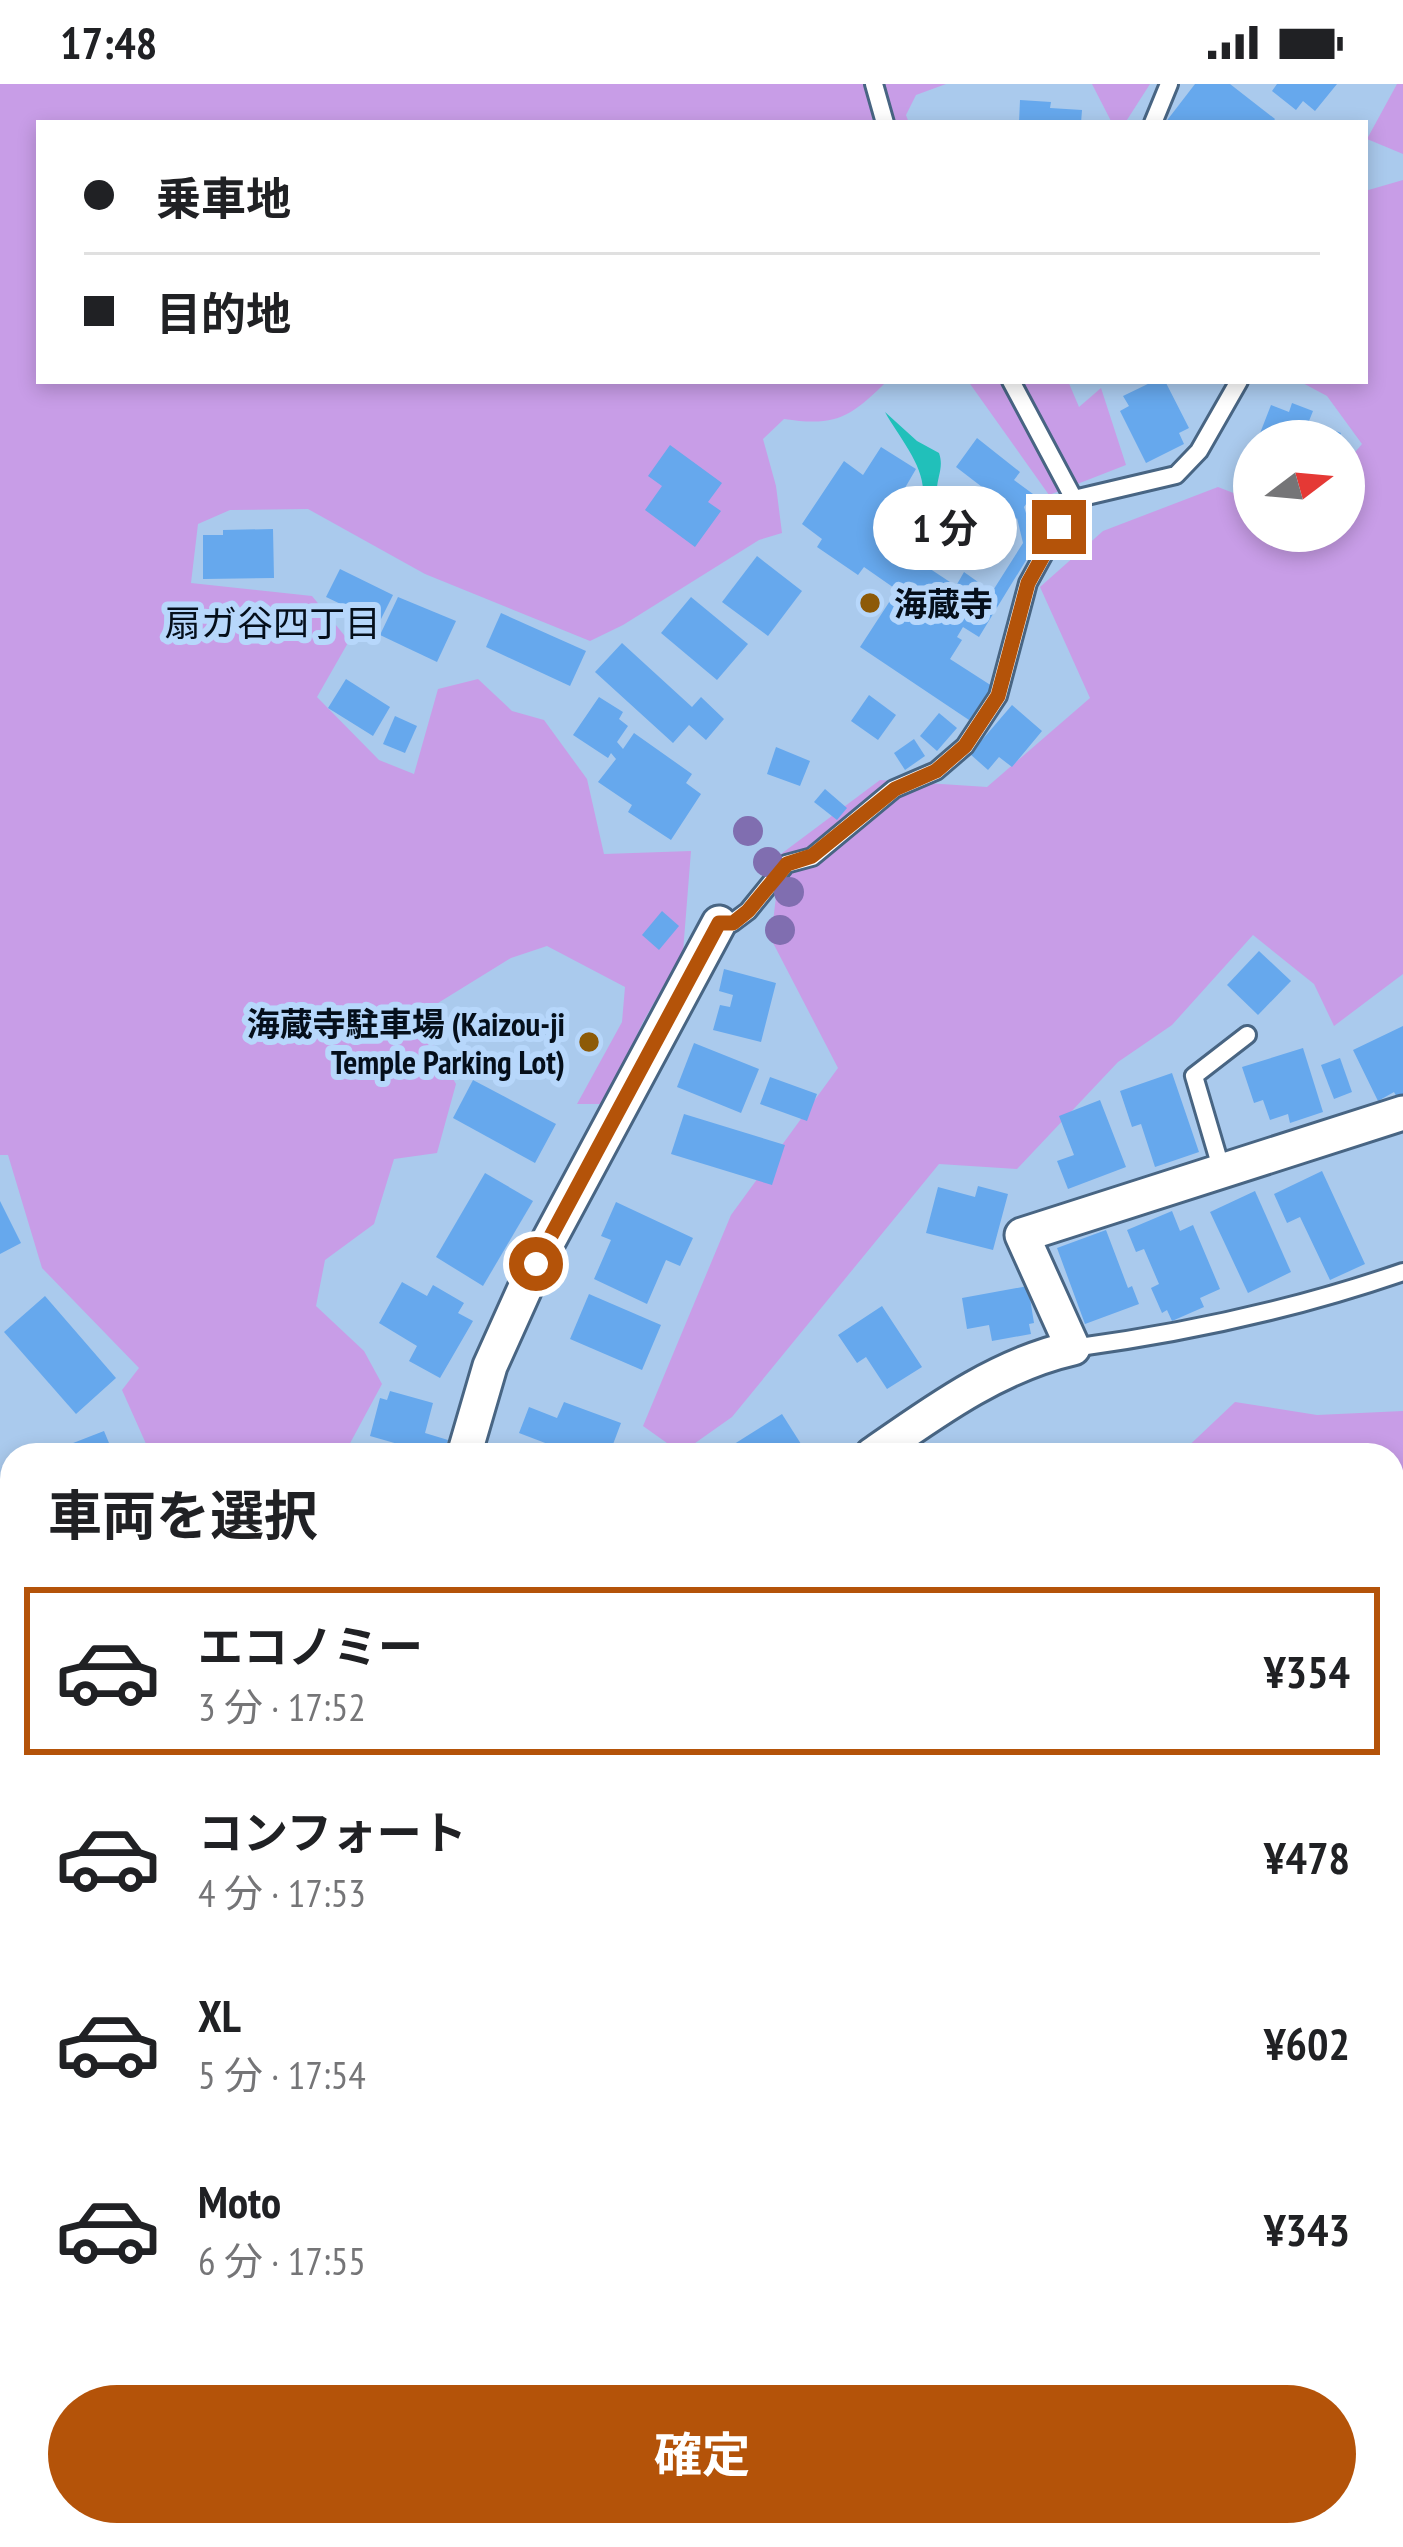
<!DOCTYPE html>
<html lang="ja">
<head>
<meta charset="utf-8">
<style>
  :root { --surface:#fff; --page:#f2f2f2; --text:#202124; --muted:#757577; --line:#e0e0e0; --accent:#b45309 }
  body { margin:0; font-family:"PT Sans Narrow","Noto Sans JP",sans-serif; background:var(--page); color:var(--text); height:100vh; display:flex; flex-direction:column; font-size:45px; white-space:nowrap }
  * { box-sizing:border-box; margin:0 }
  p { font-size:39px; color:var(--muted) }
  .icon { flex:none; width:66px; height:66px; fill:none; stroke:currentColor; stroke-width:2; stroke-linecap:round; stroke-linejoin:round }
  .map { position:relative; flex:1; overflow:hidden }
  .side { position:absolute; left:0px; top:1359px; width:1404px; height:1104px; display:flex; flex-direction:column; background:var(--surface); border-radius:36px 36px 0 0; box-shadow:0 6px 18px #0003 }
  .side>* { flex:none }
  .guide { position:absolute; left:36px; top:36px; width:1332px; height:264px; border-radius:0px; box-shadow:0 6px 18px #0003; display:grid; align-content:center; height:264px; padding:0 48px; background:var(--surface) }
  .needle { width:78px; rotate:74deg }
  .fabs { position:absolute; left:1233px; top:336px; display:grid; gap:24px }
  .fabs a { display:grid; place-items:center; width:132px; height:132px; border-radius:50%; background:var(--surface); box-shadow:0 6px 18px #0003; font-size:60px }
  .end { position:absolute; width:54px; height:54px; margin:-27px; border:15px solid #b45309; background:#fff; box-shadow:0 0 0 6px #fff }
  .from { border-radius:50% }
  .bubble { position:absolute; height:84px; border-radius:42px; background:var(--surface); box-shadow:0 6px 18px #0003; font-size:39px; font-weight:700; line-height:84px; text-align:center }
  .guide b { display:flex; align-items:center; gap:42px; height:114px; font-size:45px }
  .guide b+b { border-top:3px solid var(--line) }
  .guide i { width:30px; height:30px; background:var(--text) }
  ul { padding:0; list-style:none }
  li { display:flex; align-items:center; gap:36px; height:168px; margin:0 24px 18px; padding:0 24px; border:6px solid transparent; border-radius:0px }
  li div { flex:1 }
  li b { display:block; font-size:45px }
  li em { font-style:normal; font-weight:700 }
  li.active { border-color:var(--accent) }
  li>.icon { width:108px; height:108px; stroke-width:1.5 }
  h2 { padding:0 48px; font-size:54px; line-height:144px }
  .action { display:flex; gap:24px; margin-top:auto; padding:24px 48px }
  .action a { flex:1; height:138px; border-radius:72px; background:var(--accent); color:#fff; font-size:48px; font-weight:700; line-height:138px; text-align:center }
  .status { display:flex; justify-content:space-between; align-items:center; height:84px; padding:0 60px; background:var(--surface); direction:ltr }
  .status svg { height:33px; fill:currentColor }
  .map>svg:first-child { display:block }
  .built { fill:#9abee7 }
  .green { fill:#c89de7 }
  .water { fill:#21c0ba }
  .building { fill:#66a8ed }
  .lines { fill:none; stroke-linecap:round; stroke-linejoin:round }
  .service-casing { stroke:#486583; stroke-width:22 }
  .minor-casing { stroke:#486583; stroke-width:39 }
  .service { stroke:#fff; stroke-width:16 }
  .minor { stroke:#fff; stroke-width:33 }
  .rail { stroke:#586e85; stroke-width:9; stroke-dasharray:6 12; stroke-linecap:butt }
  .tree { fill:#806eb0 }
  .route { stroke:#b45309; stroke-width:15 }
  .poi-dot { fill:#8d5a07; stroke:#b7d7fb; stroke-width:4.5 }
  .labels { text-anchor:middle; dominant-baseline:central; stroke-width:12; stroke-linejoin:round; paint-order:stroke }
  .poi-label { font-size:33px; font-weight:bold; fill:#050f1b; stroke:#b7d7fb; text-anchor:start }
  .neighbourhood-label { font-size:36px; fill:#050f1b; stroke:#b7d7fb }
</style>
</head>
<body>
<div class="status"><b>17:48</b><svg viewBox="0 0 49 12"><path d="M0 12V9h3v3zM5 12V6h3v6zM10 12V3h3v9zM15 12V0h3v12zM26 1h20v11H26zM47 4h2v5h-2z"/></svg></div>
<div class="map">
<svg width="1403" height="2463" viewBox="0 0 1403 2463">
  <rect width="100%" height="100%" fill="#aacaed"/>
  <g class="built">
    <path d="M1403,2098V2187L1392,2190V2102Z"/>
    <path d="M541,2451H652L629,2463H521Z"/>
  </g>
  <g class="green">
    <path d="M0,0H946L916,11L906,31L909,39H39V297H887C851,333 836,343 784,335L763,355L776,402L782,449L759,456L623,541L590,557L425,490L308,425L230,426L198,440L191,499L312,512L349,557L317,613L379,676L414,690L438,605L478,595L512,627L544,636L587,695L604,770L691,767L683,868L643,938L605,1020H577L622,938L625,903L547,862L511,874L417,932L456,1000L437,1069L394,1075L374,1140L325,1176L316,1222L364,1267L382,1300L348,1363L351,1371H151L122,1306L139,1284L42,1184L8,1071H0Z"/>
    <path d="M1092,0H1150L1125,39H1112Z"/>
    <path d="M1397,0H1403V70L1367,55Z"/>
    <path d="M1403,96V890L1334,942L1314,900L1253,851L1172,941L1118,978L1017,1085L939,1080L732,1333L681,1369L643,1342L731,1131L838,984L771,855L781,770L880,696L987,703L1090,614L1040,503L1103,447L1218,403L1254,417V447H1344V381L1362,360L1327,312L1299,297H1365V107Z"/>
    <path d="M968,297H1068L1079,323L1101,304L1126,381L1049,411Z"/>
    <path d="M1235,1318L1317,1331L1403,1327V2078L1392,2081V1371H1179Z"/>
    <path d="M1403,2281V2463H889L919,2451H1392V2284Z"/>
  </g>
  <path class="water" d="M885,328L917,357L939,369C945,386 934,396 938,413L966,421L955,431L954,441L974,451L965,459L970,481C960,487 946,486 938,477L936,462L926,442L934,421L923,410C925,382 898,352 885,328Z"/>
  <g class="building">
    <path d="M1195,0H1230L1275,35L1272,39H1165Z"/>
    <path d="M1277,0H1337L1315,27L1303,17L1296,26L1272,7Z"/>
    <path d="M1020,16L1051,18L1050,24L1082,26L1081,39H1019Z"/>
    <path d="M1154,297H1165L1189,344L1179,349L1184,360L1146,379L1120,327L1129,322L1123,312Z"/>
    <path d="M1292,319L1313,327L1309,337L1341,349L1338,357H1257L1271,321L1289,328Z"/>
    <path d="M977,354L1020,388L1014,396L1033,410L1024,423L1036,460L979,553L963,543L957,553L962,556L950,575L992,602L969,636L860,563L897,506L864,483L858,491L817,463L822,455L802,440L844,377L863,391L881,363L916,385L902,409L924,424L897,463L956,502L964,488L992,508L1023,459L1017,434L1014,437L982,414L986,406L956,383Z"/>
    <path d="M670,361L722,399L708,418L721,427L695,463L645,426L662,402L648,392Z"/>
    <path d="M273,445L274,494L203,495V451H223V446Z"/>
    <path d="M757,472L802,507L768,552L722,518Z"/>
    <path d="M340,485L393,511L376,545L344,530L347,523L326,513Z"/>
    <path d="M398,513L456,537L437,578L380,551Z"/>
    <path d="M691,513L748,560L717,596L661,549Z"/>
    <path d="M501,529L586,567L570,602L486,563Z"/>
    <path d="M622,559L692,623L701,613L724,635L706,656L689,641L673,659L595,588Z"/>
    <path d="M346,595L390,623L373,652L328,624Z"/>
    <path d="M869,611L896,631L878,656L851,637Z"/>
    <path d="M599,613L623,628L619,635L628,642L617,658L623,665L634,649L692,690L686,699L701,710L671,756L628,728L632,721L598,698L616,675L611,669L608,674L573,651Z"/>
    <path d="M1012,621L1042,647L1012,683L999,673L988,686L970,670Z"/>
    <path d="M939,629L957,644L937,667L920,652Z"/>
    <path d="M395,632L417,642L405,669L383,660Z"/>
    <path d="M914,655L925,672L905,686L894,669Z"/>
    <path d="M776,663L810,677L800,702L767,690Z"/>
    <path d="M825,705L847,724L837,736L814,718Z"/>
    <path d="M662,827L679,842L659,866L642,851Z"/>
    <path d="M1259,867L1291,897L1258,931L1227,901Z"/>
    <path d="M724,885L776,899L761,958L713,946L720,921L730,923L733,911L719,907Z"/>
    <path d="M1403,942V1024L1394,1008L1378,1017L1353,966Z"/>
    <path d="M694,959L759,985L741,1029L677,1003Z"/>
    <path d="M1303,964L1323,1028L1290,1039L1288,1030L1270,1036L1263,1016L1254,1019L1242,983Z"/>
    <path d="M1340,974L1352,1008L1334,1015L1321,981Z"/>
    <path d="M1172,989L1199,1068L1155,1083L1141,1040L1132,1043L1120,1007Z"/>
    <path d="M770,993L817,1010L807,1037L760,1020Z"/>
    <path d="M473,996L556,1040L535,1079L453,1034Z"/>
    <path d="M1100,1016L1126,1083L1068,1105L1057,1077L1074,1071L1059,1032Z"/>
    <path d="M684,1030L785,1061L772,1101L671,1070Z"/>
    <path d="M1322,1087L1365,1180L1330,1196L1300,1133L1287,1139L1274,1110Z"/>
    <path d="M485,1089L533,1117L483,1202L436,1173Z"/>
    <path d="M978,1102L1008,1110L993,1166L926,1149L938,1103L975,1113Z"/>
    <path d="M1255,1107L1291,1188L1248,1209L1210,1128Z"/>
    <path d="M0,1117L21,1159L0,1170Z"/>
    <path d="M616,1118L693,1154L680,1182L666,1176L647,1220L594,1195L611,1156L601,1152Z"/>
    <path d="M1172,1127L1180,1147L1193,1141L1220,1205L1200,1214L1204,1223L1172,1237L1167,1226L1162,1229L1151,1204L1159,1200L1144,1165L1136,1168L1127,1146Z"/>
    <path d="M1106,1146L1128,1204L1132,1202L1139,1220L1085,1240L1057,1164Z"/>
    <path d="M402,1198L427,1212L433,1201L464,1219L458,1229L473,1237L440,1294L409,1277L417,1262L379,1239Z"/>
    <path d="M1028,1202L1034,1239L1029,1240L1031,1250L992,1257L989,1241L967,1245L962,1214Z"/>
    <path d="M589,1210L661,1241L642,1286L570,1255Z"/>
    <path d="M45,1212L116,1294L76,1330L4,1248Z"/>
    <path d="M882,1222L922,1283L887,1305L866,1273L857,1279L838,1251Z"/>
    <path d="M390,1307L433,1319L425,1349L448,1356L444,1371H410L412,1364L370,1352L380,1314L387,1316Z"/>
    <path d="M564,1318L621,1339L609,1371L597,1366L594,1371H559L561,1365L519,1349L529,1323L557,1334Z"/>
    <path d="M782,1330L808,1371H737L731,1362Z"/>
    <path d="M104,1347L114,1371H72L68,1361Z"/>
    <path d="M0,1621L12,1639V1692L0,1700Z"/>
    <path d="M5,1786L12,1845L0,1847V1787Z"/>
    <path d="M5,1851H12V1927L0,1926V1858H5Z"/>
    <path d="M12,2125V2206L0,2211V2130Z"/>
    <path d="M12,2237V2308L0,2291V2246Z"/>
    <path d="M1403,2238V2286H1402L1399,2278L1392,2280V2241Z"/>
    <path d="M410,2451H495L476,2463H411Z"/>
    <path d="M37,2453L93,2460V2463H35Z"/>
    <path d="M190,2455L247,2460L246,2463H189Z"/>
  </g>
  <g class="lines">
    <defs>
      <g id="service">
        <path d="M874,0L885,39"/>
        <path d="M1153,39L1169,0"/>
        <path d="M1011,297L1074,415"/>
        <path d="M719,839H732L748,827L786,780L812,773L894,705L936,687L965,662L998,612L1028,499L1074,415L1176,391L1199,367L1239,297"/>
        <path d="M1222,1087L1194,992L1247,951"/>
        <path d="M1073,1264C1185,1249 1296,1225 1403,1188"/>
        <path d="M0,1477L12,1474"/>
        <path d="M1392,2210L1403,2207"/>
        <path d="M647,2463L669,2451"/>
      </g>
      <g id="minor">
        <path d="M464,1371L490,1282L536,1180L719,839"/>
        <path d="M872,1371C935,1327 998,1281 1073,1264L1022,1151L1403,1029"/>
        <path d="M0,1582L12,1598"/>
        <path d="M0,1717L12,1713"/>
        <path d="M0,2368L12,2394"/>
        <path d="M387,2451L388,2463"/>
        <path d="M11,2463L13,2451"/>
      </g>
    </defs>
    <use href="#service" class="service-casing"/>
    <use href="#minor" class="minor-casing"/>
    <use href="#service" class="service"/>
    <use href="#minor" class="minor"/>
    <g class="rail">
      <path d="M1392,2122L1403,2118"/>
      <path d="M1392,2176L1403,2173"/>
      <path d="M558,2463L579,2451"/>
      <path d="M606,2463L629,2451"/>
    </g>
  </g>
  <g class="tree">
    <circle cx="748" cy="747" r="15"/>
    <circle cx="768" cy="778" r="15"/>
    <circle cx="789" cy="808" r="15"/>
    <circle cx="780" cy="846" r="15"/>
  </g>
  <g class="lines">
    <path class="route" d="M536,1180L719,839H733L748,827L787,780L812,772L895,705L936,687L965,662L998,612L1028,499L1059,443"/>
  </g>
  <g class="poi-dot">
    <circle cx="870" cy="519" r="12"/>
    <circle cx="589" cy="958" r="12"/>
  </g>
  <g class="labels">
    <g class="poi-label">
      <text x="894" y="519">海蔵寺</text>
      <text x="565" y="939" text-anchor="end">海蔵寺駐車場 (Kaizou-ji<tspan x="565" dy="38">Temple Parking Lot)</tspan></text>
    </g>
    <g class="neighbourhood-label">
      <text x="273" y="538">扇ガ谷四丁目</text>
    </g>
  </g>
</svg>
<div class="fabs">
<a><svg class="needle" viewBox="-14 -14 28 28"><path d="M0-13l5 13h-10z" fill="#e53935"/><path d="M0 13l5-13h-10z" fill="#757577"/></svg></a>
</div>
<i class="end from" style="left:536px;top:1180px"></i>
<i class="end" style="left:1059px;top:443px"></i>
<div class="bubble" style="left:873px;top:402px;width:144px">1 分</div>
<div class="guide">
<b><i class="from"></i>乗車地</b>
<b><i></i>目的地</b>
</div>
<section class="side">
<h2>車両を選択</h2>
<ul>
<li class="active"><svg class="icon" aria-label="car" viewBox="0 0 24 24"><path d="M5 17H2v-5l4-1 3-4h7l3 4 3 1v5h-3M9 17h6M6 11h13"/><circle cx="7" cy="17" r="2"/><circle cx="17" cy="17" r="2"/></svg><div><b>エコノミー</b><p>3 分 · 17:52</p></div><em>¥354</em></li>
<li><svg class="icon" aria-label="car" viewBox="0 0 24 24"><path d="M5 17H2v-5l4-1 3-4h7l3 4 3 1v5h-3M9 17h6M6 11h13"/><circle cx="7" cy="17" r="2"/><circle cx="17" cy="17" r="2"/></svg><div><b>コンフォート</b><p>4 分 · 17:53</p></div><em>¥478</em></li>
<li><svg class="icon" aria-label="car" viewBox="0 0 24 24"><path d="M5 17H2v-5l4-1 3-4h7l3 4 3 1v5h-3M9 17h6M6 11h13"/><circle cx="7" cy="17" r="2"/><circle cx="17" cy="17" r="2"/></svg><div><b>XL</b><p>5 分 · 17:54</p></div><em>¥602</em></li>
<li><svg class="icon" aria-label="car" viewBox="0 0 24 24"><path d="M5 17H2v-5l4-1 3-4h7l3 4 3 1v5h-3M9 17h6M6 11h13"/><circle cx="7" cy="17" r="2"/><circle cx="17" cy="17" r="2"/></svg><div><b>Moto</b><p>6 分 · 17:55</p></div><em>¥343</em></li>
</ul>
<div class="action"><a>確定</a></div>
</section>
</div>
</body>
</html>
